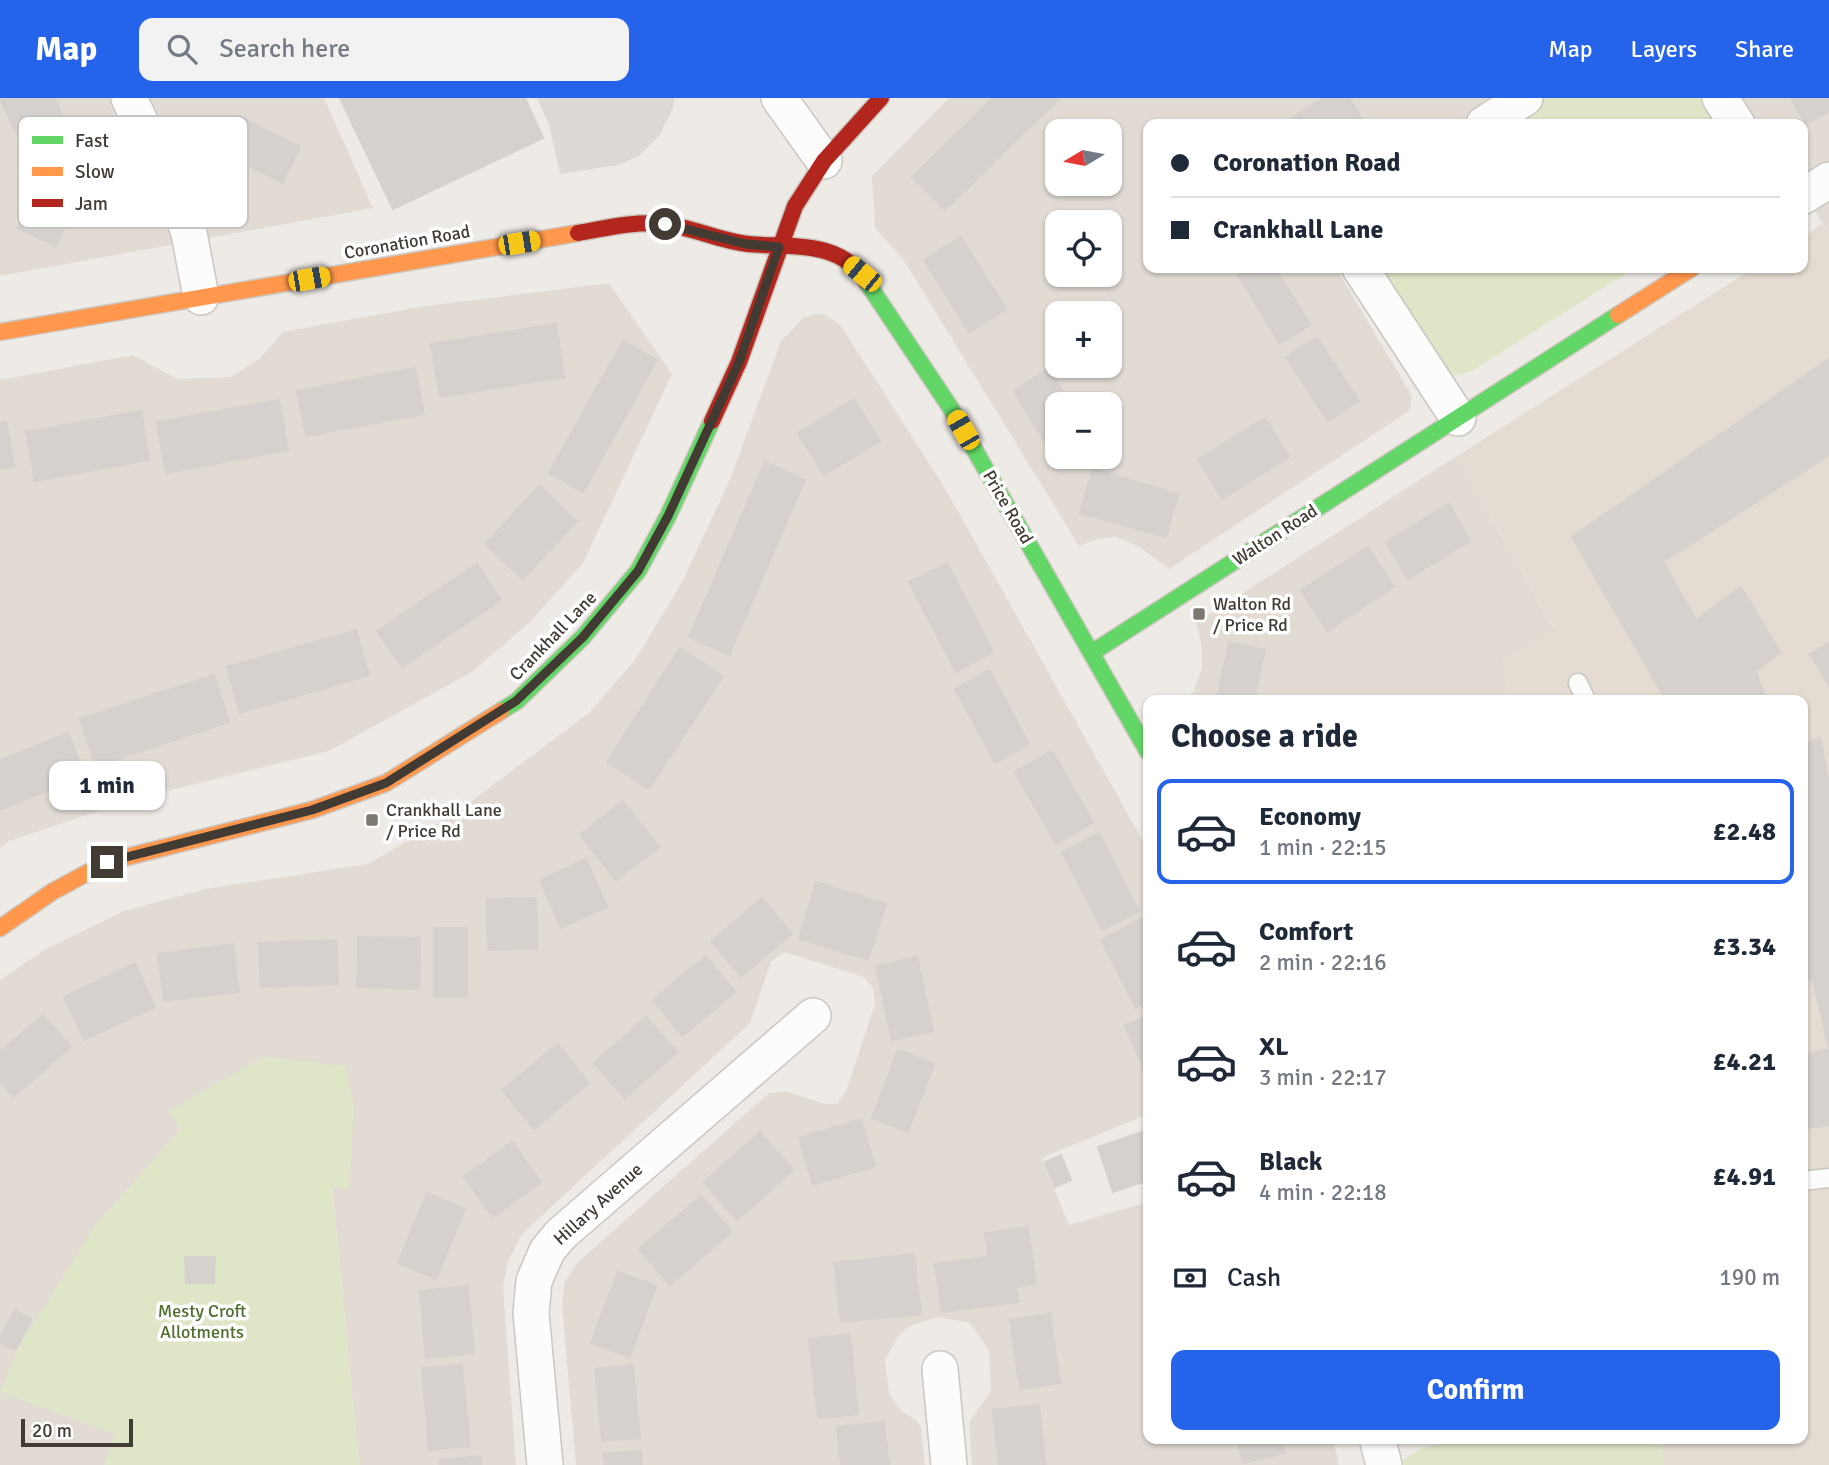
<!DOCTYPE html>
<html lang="en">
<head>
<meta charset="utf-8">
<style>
  :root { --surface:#fff; --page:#f2f2f3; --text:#1f2937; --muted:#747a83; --line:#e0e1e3; --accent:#2563eb }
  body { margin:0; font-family:Signika,sans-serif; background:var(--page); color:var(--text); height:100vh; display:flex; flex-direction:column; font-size:26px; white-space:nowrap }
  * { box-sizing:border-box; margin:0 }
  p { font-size:23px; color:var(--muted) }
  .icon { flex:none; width:38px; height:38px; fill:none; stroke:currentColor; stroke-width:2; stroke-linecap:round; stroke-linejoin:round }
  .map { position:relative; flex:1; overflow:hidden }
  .side { position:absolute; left:1143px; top:597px; width:665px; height:749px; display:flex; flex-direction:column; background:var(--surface); border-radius:14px; box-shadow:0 2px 5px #0004 }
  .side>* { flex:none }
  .hud { position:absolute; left:1143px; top:21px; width:665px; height:154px; border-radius:14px; box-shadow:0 2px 5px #0004; display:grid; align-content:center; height:154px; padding:0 28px; background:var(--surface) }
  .needle { width:46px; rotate:260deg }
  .fabs { position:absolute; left:1045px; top:21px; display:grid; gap:14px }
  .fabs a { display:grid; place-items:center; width:77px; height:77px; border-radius:14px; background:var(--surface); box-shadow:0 2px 5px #0004; font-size:35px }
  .scale { position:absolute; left:21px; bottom:18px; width:112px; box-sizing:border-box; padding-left:7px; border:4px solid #423b34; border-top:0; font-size:19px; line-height:24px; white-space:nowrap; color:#423b34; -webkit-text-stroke:5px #fff; paint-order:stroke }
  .end { position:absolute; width:32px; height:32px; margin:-16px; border:9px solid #423b34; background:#fff; box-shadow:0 0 0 4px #fff }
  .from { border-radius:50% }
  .bubble { position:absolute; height:49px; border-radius:14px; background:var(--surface); box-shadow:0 2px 5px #0004; font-size:23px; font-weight:700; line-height:49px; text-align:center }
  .car { position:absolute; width:21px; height:42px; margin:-21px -10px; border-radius:9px; box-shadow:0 0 5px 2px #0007; background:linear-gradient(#f5c518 24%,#345 0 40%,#f5c518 0 76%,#345 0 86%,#f5c518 0) }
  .hud b { display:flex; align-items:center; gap:24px; height:66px; font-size:26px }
  .hud b+b { border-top:2px solid var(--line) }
  .hud i { width:18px; height:18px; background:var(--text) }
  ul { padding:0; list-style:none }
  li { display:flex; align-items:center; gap:21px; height:105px; margin:0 14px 10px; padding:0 14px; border:4px solid transparent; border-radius:14px }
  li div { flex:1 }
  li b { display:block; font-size:26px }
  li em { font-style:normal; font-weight:700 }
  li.on { border-color:var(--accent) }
  li>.icon { width:63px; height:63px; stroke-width:1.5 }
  h2 { padding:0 28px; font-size:32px; line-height:84px }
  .pay { display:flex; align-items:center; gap:18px; height:77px; padding:0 28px; font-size:26px }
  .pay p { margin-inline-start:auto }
  .action { display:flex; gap:14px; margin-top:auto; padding:14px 28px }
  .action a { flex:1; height:80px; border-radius:14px; background:var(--accent); color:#fff; font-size:28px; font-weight:700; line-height:80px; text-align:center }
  header { display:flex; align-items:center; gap:42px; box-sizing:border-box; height:98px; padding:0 35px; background:var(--accent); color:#fff }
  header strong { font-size:33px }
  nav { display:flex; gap:38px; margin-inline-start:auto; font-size:24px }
  .search { width:490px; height:63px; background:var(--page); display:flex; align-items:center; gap:18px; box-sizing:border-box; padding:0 24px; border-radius:14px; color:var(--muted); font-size:26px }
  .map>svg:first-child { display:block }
  .residential { fill:#e1dbd4; fill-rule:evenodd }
  .education { fill:#e4dcd2 }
  .green { fill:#dfe6c7 }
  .parking { fill:#ddd9d6 }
  .building { fill:#d6d1cd; stroke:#d6d1cc; stroke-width:2 }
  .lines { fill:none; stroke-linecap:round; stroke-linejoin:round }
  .lane-casing { stroke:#cac6c2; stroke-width:21 }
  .street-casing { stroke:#cac6c2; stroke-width:38 }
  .fast-casing { stroke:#ccc6be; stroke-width:19 }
  .slow-casing { stroke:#ccc6be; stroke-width:19 }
  .jam-casing { stroke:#ccc6be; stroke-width:19 }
  .lane { stroke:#fcfcfb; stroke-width:18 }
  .street { stroke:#fcfcfb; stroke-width:35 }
  .fast { stroke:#63d668; stroke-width:16 }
  .slow { stroke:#ff974d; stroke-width:16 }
  .jam { stroke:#b3261e; stroke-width:16 }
  .route { stroke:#423b34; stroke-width:9 }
  .poi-dot { fill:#7e7872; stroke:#fff; stroke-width:2.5 }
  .labels { text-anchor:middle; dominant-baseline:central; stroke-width:7; stroke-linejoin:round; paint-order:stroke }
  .street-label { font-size:18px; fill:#423b34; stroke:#fff }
  .poi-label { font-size:18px; fill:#423b34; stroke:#fff; text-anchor:start }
  .park-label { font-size:18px; fill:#4e6f2c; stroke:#fff }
  .key { fill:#fff; stroke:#c6c4c2; stroke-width:2 }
  .key-label { font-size:19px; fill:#423b34 }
</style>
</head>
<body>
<header>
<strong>Map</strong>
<div class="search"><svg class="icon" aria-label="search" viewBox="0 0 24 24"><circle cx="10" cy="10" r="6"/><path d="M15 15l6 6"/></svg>Search here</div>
<nav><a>Map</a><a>Layers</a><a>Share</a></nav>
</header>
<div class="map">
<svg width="1829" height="1367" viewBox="0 0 1829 1367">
  <rect width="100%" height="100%" fill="#eeeae6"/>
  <g class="residential">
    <path d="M0,0H324L373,110L0,178Z"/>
    <path d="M949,0H1496L1457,26H1148V170H1336L1412,298L1409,313L1169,471L1138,448L1115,439L1098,441L1079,448L903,161L875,130L872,78ZM1057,33H1110V86H1057ZM1057,124H1110V177H1057ZM1057,215H1110V268H1057ZM1057,306H1110V359H1057Z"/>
    <path d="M1741,0H1829V136L1803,94L1802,26H1759Z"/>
    <path d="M609,185L672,276L583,465L529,525L472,574L329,653L135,701L9,743L0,750V282L133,257L177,281L231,279L260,260L283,234L425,208Z"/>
    <path d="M816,216L826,217L841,228L945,390L1148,752V1016L1042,1060L1069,1127L1148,1104V1340L1333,1341L1339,1367H972L969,1324L991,1293L989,1253L970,1225L938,1219L909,1228L897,1240L885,1262L889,1295L901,1313L915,1321L921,1329L925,1367H576L562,1209L564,1185L579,1163L769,995L785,993L825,1006H837L847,991L875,906L873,890L864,879L784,854L771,864L750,925L521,1137L508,1164L503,1188L516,1367H359L332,1087L348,1091L180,1032L95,1128L1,1294L116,1336L105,1367H0V882L44,852L124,813L205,791L368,766L457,714L590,614L635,562L682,484L731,379L781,243L803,220Z"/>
    <path d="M1457,358L1555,532L1503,562L1511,602H1186L1194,593L1202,570V549L1196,525Z"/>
  </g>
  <path class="education" d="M1822,126L1829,136V1367H1664L1661,1341L1802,1340V602H1511L1503,562L1555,531L1457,358L1754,170H1802L1803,139Z"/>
  <g class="green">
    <path d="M1545,0H1710L1726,26H1504Z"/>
    <path d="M1372,170H1635L1470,274L1451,279Z"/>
    <path d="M263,959L345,968L354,1009L349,1092L332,1088L359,1367H105L115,1336L0,1294L17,1252L95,1128L180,1032L169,1013Z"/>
    <path d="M1661,1341L1664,1367H1404L1403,1362L1422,1350L1461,1341Z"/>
  </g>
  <path class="parking" d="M537,0H674L673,10L659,38L639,58L618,67L560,76L549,27Z"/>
  <g class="building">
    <path d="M0,0H54L64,20L19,41Z"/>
    <path d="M340,0H525L543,40L393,111Z"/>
    <path d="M993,0H1060L945,112L912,79Z"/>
    <path d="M1324,0H1349L1364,24L1282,26Z"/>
    <path d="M1791,0H1829V13L1806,26Z"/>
    <path d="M237,17L300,49L282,85L219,52Z"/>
    <path d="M49,63L87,80L56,148L17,130Z"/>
    <path d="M961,139L1006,211L969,234L924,162Z"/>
    <path d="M1249,170H1275L1311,227L1280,246L1238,177Z"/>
    <path d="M556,226L564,279L440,299L431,246Z"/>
    <path d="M1317,239L1359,303L1328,323L1286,259Z"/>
    <path d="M623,243L657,262L583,394L549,375Z"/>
    <path d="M1829,261V357L1663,464L1696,522L1741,489L1780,554L1756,573L1766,602H1666L1572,439Z"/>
    <path d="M415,270L424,316L306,338L297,293Z"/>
    <path d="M1049,271L1070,306H1057V359H1067L1057,365L1014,293Z"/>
    <path d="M854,301L880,343L824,377L798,335Z"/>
    <path d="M279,302L288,352L166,375L157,324Z"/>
    <path d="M141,313L149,362L35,383L26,334Z"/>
    <path d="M1265,320L1289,359L1222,401L1198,361Z"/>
    <path d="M6,324L14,369L0,371V325Z"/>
    <path d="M765,364L805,382L729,557L689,539Z"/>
    <path d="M1093,371L1178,396L1166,439L1080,415Z"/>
    <path d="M539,388L577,423L523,481L485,446Z"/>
    <path d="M1449,406L1470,443L1408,481L1386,444Z"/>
    <path d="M1368,449L1394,489L1327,533L1301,492Z"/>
    <path d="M947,465L993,554L956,574L909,484Z"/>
    <path d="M477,466L501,502L402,569L377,533Z"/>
    <path d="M356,532L369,577L240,615L227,569Z"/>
    <path d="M1229,544L1265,552L1254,602H1217Z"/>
    <path d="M1829,545V587L1810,556Z"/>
    <path d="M680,550L723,578L649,691L607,664Z"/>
    <path d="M990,572L1029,646L995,665L955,591Z"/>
    <path d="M214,577L229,624L96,668L80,621Z"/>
    <path d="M68,635L85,678L0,712V662Z"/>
    <path d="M1820,640L1829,687V1027L1802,1031V957L1829,951L1813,882L1802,885V646Z"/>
    <path d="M1052,653L1093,724L1056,746L1015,674Z"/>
    <path d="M623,703L659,749L616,782L580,737Z"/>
    <path d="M1099,735L1139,813L1102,832L1062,754Z"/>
    <path d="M586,761L607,809L561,830L540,782Z"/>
    <path d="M816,784L886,806L868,862L799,840Z"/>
    <path d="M536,800L537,851L488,852L487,801Z"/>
    <path d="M762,800L792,836L741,878L711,843Z"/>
    <path d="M1141,821L1148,835V903L1136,910L1101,842Z"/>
    <rect x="434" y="830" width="33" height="69"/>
    <path d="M358,839L420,840L419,891L357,889Z"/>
    <path d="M336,842L338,886L261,889L259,845Z"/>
    <path d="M233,846L239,894L164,903L158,856Z"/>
    <path d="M706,858L735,894L682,938L653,902Z"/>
    <path d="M917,859L933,933L892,942L876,868Z"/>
    <path d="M135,865L155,909L84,942L64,899Z"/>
    <path d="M43,917L71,949L13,999L0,983V954Z"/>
    <path d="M1148,918V982L1125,927Z"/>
    <path d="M646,919L677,954L625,1000L594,965Z"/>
    <path d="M558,946L589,985L534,1031L502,992Z"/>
    <path d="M898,952L934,966L908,1034L872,1020Z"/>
    <path d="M861,1021L875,1068L813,1087L799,1040Z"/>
    <path d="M1148,1032V1082L1113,1094L1098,1049Z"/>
    <path d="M760,1034L793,1072L737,1122L704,1084Z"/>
    <path d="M512,1044L541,1084L493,1119L464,1079Z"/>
    <path d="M1061,1057L1071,1082L1055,1089L1045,1064Z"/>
    <path d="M427,1095L465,1111L436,1181L398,1165Z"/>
    <path d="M701,1098L732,1134L670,1187L639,1151Z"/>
    <path d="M1028,1129L1036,1186L1016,1189L1018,1204L942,1214L935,1166L988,1159L985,1135Z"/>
    <path d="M914,1156L921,1216L841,1224L834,1165Z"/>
    <path d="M185,1159H215L214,1185H186Z"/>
    <path d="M618,1174L656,1188L630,1259L591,1245Z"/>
    <path d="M468,1188L474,1255L426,1260L420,1193Z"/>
    <path d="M15,1212L31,1221L15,1252L0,1244V1241Z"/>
    <path d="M1050,1216L1060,1285L1020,1291L1010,1222Z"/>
    <path d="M850,1236L858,1316L818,1320L809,1241Z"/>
    <path d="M462,1267L470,1348L429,1352L422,1270Z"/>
    <path d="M633,1267L640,1340L602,1343L595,1271Z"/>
    <path d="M1039,1307L1046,1367H999L993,1312Z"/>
    <path d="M884,1324L889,1367H841L837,1329Z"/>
    <path d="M1237,1340H1281L1285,1355L1243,1365Z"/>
    <path d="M641,1352L642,1367H605L603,1356Z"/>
    <path d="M480,1358L481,1367H440V1362Z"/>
  </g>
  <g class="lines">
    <defs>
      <g id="lane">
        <path d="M1578,585L1586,602"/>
        <path d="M1802,1083L1829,1080"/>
      </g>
      <g id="street">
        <path d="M129,0L179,106L189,135L201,199"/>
        <path d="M779,0L824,63"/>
        <path d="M1720,0L1737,26"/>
        <path d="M1484,26L1525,0"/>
        <path d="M1802,99L1829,82"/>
        <path d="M1360,170L1458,320"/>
        <path d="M940,1271L949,1367"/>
        <path d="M1377,1340L1384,1367"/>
        <path d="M545,1367L531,1215L534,1183L547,1153L560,1137L813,918"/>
      </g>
      <g id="fast">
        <path d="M866,183L950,309L1148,654"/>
        <path d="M1093,554L1618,217"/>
        <path d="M501,613L517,603L583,539L638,473L668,418L712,323"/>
      </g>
      <g id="slow">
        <path d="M1618,217L1692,170"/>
        <path d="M0,234L578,135"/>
        <path d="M0,830L52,794L107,764L312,712L386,685L501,613"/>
      </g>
      <g id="jam">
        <path d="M578,135C607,130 635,123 664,126C692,129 720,143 748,146C791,150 839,141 866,183"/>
        <path d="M712,323L739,264L795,108L824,63L881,0"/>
      </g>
    </defs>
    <use href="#lane" class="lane-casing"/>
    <use href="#street" class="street-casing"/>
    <use href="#fast" class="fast-casing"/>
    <use href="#slow" class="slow-casing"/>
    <use href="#jam" class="jam-casing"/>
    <use href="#lane" class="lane"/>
    <use href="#street" class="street"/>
    <use href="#fast" class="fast"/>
    <use href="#slow" class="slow"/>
    <use href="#jam" class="jam"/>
  </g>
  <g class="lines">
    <path class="route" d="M107,764L312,712L386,685L516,603L583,539L638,473L668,418L739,264L779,149L746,146L665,126"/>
  </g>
  <g class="poi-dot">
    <rect x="1192" y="509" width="14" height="14" rx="3.5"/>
    <rect x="365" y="715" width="14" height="14" rx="3.5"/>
  </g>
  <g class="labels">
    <g class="street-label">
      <text transform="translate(407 144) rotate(-10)">Coronation Road</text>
      <text transform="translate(1008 409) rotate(60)">Price Road</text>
      <text transform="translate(1275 437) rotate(-33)">Walton Road</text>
      <text transform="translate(553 538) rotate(-46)">Crankhall Lane</text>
      <text transform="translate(598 1106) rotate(-42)">Hillary Avenue</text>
    </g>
    <g class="poi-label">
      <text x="1213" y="506">Walton Rd<tspan x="1213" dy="21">/ Price Rd</tspan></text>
      <text x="386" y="712">Crankhall Lane<tspan x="386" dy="21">/ Price Rd</tspan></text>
    </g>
    <g class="park-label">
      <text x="202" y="1213">Mesty Croft<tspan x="202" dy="21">Allotments</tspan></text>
    </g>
  </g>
  <rect x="18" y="18" width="230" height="112" rx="10" class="key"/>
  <rect x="32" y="38" width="31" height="8" fill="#63d668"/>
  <rect x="32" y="69" width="31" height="9" fill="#ff974d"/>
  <rect x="32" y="101" width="31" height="8" fill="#b3261e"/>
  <g class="key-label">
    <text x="75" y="49">Fast</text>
    <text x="75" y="80">Slow</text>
    <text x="75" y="112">Jam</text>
  </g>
</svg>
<div class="fabs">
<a><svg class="needle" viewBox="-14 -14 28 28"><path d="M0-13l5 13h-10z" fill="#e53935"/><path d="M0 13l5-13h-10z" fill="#747a83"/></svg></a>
<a><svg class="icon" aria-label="locate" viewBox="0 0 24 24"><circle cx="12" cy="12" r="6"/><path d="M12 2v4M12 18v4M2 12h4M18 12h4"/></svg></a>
<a>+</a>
<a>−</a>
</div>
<div class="scale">20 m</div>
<i class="end from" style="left:665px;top:126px"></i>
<i class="end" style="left:107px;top:764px"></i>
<div class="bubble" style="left:49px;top:663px;width:116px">1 min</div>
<i class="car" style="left:519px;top:145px;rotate:81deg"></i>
<i class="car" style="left:862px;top:176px;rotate:309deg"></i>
<i class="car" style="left:309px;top:181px;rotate:80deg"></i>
<i class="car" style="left:963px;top:332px;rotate:330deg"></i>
<div class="hud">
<b><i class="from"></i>Coronation Road</b>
<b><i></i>Crankhall Lane</b>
</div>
<section class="side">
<h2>Choose a ride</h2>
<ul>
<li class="on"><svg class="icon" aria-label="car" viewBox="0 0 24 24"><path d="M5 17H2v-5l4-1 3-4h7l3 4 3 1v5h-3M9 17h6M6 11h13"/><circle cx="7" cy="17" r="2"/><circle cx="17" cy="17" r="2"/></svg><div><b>Economy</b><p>1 min · 22:15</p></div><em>£2.48</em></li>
<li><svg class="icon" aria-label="car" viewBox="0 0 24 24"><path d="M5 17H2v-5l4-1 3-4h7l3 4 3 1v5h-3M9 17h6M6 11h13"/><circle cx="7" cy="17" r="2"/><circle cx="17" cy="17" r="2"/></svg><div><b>Comfort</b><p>2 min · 22:16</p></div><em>£3.34</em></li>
<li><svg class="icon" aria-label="car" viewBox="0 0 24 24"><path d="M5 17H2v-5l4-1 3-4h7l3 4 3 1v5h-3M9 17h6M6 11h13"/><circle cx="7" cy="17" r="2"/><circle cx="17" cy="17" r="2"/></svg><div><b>XL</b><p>3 min · 22:17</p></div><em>£4.21</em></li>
<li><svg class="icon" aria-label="car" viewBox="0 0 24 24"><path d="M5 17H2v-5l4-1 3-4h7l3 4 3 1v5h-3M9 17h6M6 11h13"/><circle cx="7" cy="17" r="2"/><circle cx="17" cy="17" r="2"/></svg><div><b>Black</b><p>4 min · 22:18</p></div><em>£4.91</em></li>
</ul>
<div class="pay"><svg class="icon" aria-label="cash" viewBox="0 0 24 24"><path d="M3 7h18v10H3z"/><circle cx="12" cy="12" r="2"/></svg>Cash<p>190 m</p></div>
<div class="action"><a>Confirm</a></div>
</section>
</div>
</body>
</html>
